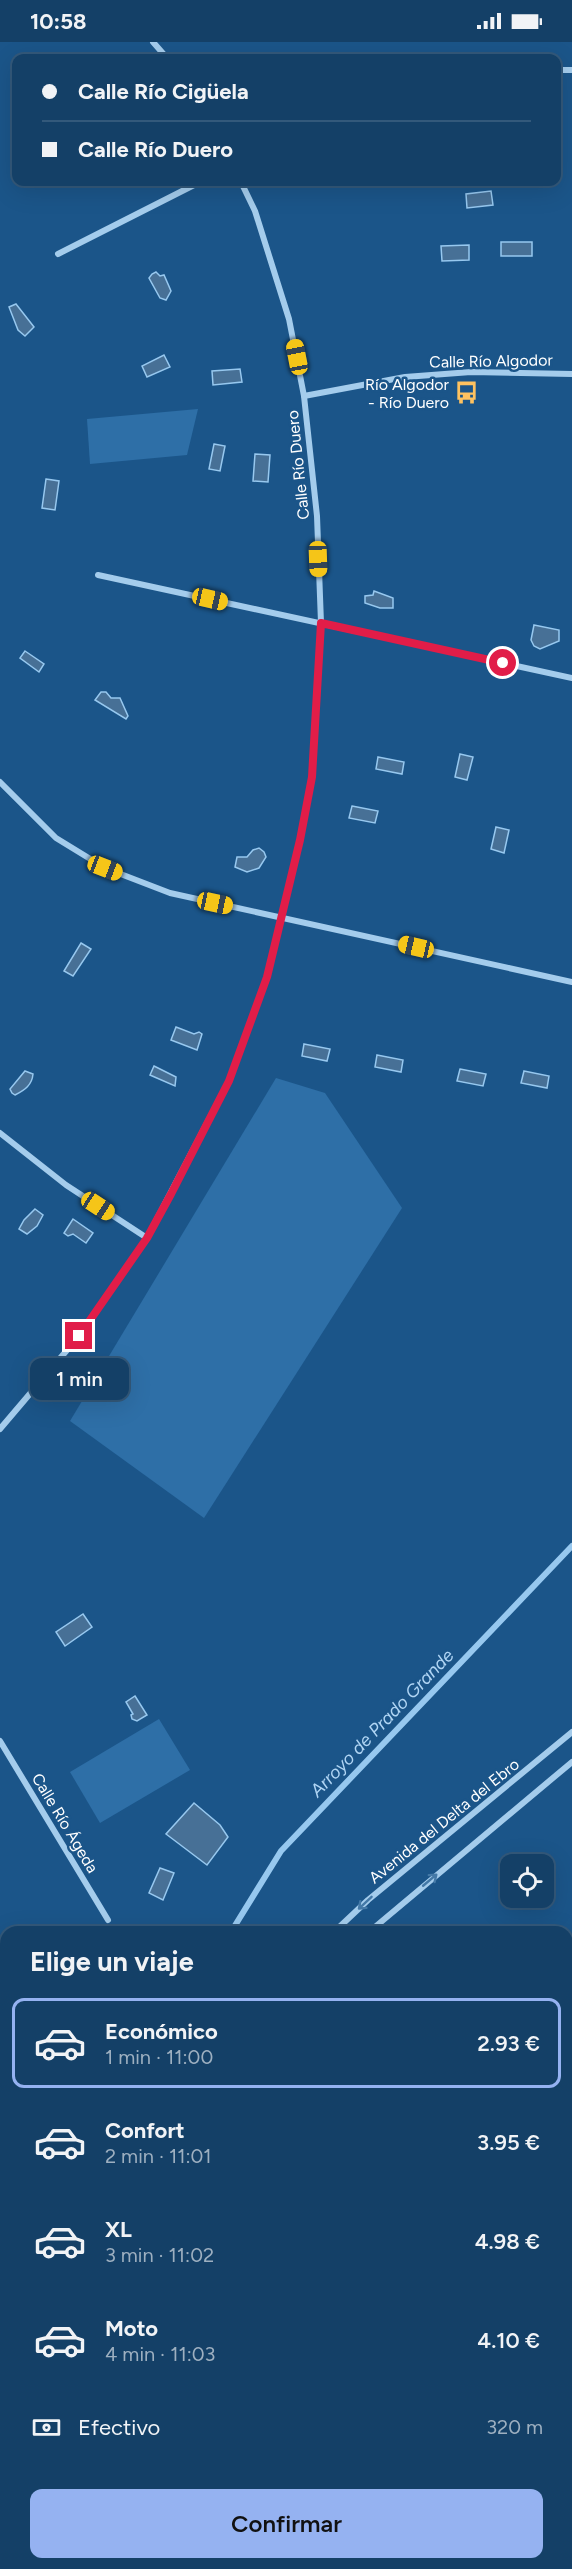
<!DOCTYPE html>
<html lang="es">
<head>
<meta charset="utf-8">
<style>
  :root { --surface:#144067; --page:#214b70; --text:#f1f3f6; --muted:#9dafc0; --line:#33597b; --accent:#95b2f1 }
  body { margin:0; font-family:Figtree,sans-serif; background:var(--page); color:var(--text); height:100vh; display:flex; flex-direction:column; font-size:22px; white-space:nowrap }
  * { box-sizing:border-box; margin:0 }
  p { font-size:20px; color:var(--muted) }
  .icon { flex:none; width:33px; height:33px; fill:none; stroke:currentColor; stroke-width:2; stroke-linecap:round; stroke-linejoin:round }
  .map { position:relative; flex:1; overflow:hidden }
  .panel { position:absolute; left:0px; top:1884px; width:573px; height:644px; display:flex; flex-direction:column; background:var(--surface); border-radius:18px 18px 0 0; box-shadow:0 6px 24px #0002,0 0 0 2px var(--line) }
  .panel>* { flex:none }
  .top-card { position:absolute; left:12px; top:12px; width:549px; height:132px; border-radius:12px; box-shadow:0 6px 24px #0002,0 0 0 2px var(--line); display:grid; align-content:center; height:132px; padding:0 30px; background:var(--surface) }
  .tools { position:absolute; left:500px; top:1812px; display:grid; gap:12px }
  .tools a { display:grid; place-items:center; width:54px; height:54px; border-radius:12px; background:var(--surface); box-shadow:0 6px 24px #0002,0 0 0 2px var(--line); font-size:30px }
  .end { position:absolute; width:27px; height:27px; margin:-14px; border:8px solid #e11d48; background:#fff; box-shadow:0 0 0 3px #fff }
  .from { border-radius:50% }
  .bubble { position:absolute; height:42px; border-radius:12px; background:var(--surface); box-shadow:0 6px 24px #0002,0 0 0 2px var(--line); font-size:20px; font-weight:600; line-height:42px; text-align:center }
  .car { position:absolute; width:18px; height:36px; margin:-18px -9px; border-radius:8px; box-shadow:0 0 4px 2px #0007; background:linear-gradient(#f5c518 24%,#345 0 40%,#f5c518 0 76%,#345 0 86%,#f5c518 0) }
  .top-card b { display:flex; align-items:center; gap:21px; height:57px; font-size:22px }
  .top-card b+b { border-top:2px solid var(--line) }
  .top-card i { width:15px; height:15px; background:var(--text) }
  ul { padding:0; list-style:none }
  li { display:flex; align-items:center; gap:18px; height:90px; margin:0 12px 9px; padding:0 18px; border:3px solid transparent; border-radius:12px }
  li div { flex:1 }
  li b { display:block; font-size:22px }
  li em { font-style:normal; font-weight:600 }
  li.selected { border-color:var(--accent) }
  li>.icon { width:54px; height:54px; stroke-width:1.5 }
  h2 { padding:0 30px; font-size:27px; line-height:72px }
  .pay { display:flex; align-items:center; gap:15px; height:66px; padding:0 30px; font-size:22px }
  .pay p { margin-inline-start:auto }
  .action { display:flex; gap:12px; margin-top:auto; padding:12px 30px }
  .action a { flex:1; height:69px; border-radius:12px; background:var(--accent); color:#111; font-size:24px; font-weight:600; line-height:69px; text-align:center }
  .status { display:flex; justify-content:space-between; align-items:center; height:42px; padding:0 30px; background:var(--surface); direction:ltr }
  .status svg { height:16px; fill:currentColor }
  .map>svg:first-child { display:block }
  .green { fill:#2e6fa7 }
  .water { fill:#477096; stroke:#97c8ef; stroke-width:1.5 }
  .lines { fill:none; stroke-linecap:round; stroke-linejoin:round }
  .stream { stroke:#97c8ef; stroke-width:6 }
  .street { stroke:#a4ccec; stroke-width:6 }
  .oneway { stroke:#4479a7 }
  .route { stroke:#e11d48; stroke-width:8 }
  .labels { text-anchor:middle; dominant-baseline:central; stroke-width:5; stroke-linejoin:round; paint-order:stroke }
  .street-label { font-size:16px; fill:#fff; stroke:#1b5589 }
  .poi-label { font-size:16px; fill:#fff; stroke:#1b5589; text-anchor:end }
  .water-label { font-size:18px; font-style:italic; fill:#b0d5f4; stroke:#1b5589 }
</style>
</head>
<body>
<div class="status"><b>10:58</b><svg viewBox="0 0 49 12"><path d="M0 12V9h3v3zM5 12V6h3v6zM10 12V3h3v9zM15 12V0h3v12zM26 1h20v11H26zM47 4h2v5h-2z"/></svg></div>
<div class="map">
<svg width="572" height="2527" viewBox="0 0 572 2527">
  <rect width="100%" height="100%" fill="#1b5589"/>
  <g class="green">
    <path d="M198,367L187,413L90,422L87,377Z"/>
    <path d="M276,1036L325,1051L402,1166L204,1476L70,1379Z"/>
    <path d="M159,1677L190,1728L100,1781L70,1730Z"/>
    <path d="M567,2404L572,2406V2454L567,2452Z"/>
  </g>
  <g class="water">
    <path d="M491,149L493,163L467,166L466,152Z"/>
    <rect x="501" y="200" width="31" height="14"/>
    <path d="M469,203V218L442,219L441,204Z"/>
    <path d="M156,230L160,234L164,233L171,249L166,258L160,256L149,236L152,232Z"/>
    <path d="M16,262L34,285L25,294L18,288L9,265Z"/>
    <path d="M164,313L170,325L147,335L142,324Z"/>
    <path d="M240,327L242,340L213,343L212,329Z"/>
    <path d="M214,402L225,404L220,429L209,427Z"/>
    <path d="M255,412L270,413L268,440L253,439Z"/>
    <path d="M46,437L59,439L55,468L42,466Z"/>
    <path d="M374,549L393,556V566H380L365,561V554L373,553Z"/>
    <path d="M534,583L559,588V599L540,607L534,604L531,598Z"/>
    <path d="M25,609L44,622L39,630L20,616Z"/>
    <path d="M101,650H106L111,656H120L128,674L126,677L95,658Z"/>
    <path d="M460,712L473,715L467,738L455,735Z"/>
    <path d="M378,715L404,720L402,732L376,727Z"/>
    <path d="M352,764L378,769L375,781L349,776Z"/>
    <path d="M496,785L509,788L504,811L491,807Z"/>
    <path d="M259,806L264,810L266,815L259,826L247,830L235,825L237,815H247L253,808Z"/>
    <path d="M81,901L91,907L73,934L64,929Z"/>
    <path d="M176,985L194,992L199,990L202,992L197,1008L171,998Z"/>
    <path d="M304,1002L330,1007L327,1019L302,1014Z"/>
    <path d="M377,1013L403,1018L401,1030L375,1025Z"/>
    <path d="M154,1024L176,1035L175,1044L150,1033Z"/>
    <path d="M460,1027L486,1032L483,1044L457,1039Z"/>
    <path d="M25,1029L33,1032C32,1043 25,1048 15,1053L12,1051L10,1047Z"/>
    <path d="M524,1029L549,1034L547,1046L521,1041Z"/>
    <path d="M35,1167L43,1173L37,1184L27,1192L19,1187L24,1178Z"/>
    <path d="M73,1177L93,1191L86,1201L73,1192L68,1194L64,1191Z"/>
    <path d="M83,1572L92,1585L65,1604L56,1590Z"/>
    <path d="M135,1654L147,1673L137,1679L132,1677L131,1673L133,1672L126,1660Z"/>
    <path d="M194,1761L220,1783L228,1795L207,1823L166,1792Z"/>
    <path d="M160,1826L174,1831L163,1858L149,1851Z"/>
  </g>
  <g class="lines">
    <g class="stream">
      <path d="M231,1890L281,1809L572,1504"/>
      <path d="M0,2236L6,2227"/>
    </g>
    <g class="street">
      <path d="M153,0L167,16"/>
      <path d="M556,28H572"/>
      <path d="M58,212L200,140"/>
      <path d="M304,354L405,335L471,330L572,332"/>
      <path d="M98,533L572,636"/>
      <path d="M0,740L56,796L105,826L170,851L572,940"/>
      <path d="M0,1091L66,1143L147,1196"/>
      <path d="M0,1387L79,1294L147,1196L229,1039L267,935L300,798L312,735L321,581L317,474L304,354L289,277L255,169L241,140"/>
      <path d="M0,1699L108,1878"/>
      <path d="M334,1890L368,1858L572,1690"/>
      <path d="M369,1890L572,1720"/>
      <path d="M567,2232L572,2223"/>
      <path d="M0,2433H6"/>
      <path d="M78,2522L94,2527"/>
      <path d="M58,2527L61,2522"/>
      <path d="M440,2527L442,2522"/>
    </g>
  </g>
  <defs><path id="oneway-shaft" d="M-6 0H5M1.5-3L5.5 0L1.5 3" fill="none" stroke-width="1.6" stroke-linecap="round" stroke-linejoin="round" transform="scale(1.5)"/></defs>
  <g class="oneway">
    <use href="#oneway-shaft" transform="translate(430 1838) rotate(-40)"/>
    <use href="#oneway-shaft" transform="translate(365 1861) rotate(137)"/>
  </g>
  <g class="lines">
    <path class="route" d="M79,1294L147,1196L171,1152L229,1039L267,935L300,798L312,735L321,581L503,621"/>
  </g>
  <defs>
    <symbol id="bus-bare" viewBox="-9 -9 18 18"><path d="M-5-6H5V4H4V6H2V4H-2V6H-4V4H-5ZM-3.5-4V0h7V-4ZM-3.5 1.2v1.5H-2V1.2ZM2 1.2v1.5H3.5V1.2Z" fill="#fec260" stroke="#1b5589" stroke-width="2.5" paint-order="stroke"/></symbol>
  </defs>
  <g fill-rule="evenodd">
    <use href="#bus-bare" x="450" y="334" width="33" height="33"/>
  </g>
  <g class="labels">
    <g class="street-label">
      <text transform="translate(491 319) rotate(-1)">Calle Río Algodor</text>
      <text transform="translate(298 423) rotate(-96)">Calle Río Duero</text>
      <text transform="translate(444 1779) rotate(-39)">Avenida del Delta del Ebro</text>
      <text transform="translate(65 1781) rotate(59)">Calle Río Ágeda</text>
    </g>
    <g class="poi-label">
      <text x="449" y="342">Río Algodor<tspan x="449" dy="18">- Río Duero</tspan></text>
    </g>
    <g class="water-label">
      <text transform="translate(382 1681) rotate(-46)">Arroyo de Prado Grande</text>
    </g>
  </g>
</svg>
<div class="tools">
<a><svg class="icon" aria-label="locate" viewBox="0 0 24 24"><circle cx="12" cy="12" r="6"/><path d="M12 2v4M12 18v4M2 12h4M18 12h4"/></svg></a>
</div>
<i class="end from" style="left:503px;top:621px"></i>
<i class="end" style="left:79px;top:1294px"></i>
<div class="bubble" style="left:30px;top:1316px;width:99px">1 min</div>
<i class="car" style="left:297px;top:315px;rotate:349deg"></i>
<i class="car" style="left:318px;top:517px;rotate:178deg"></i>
<i class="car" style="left:210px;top:557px;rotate:103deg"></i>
<i class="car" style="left:105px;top:826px;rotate:111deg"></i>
<i class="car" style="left:215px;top:861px;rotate:102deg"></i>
<i class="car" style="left:416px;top:905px;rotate:283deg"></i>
<i class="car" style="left:98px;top:1164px;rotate:123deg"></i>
<div class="top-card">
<b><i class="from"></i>Calle Río Cigüela</b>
<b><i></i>Calle Río Duero</b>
</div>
<section class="panel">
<h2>Elige un viaje</h2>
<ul>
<li class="selected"><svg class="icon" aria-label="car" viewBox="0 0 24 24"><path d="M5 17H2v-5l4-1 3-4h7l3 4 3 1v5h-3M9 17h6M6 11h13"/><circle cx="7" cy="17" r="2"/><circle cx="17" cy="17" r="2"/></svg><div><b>Económico</b><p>1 min · 11:00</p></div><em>2.93 €</em></li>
<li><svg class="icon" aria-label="car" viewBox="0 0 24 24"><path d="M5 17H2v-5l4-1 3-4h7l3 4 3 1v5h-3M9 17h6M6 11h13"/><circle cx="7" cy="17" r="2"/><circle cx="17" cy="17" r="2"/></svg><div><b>Confort</b><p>2 min · 11:01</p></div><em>3.95 €</em></li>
<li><svg class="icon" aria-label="car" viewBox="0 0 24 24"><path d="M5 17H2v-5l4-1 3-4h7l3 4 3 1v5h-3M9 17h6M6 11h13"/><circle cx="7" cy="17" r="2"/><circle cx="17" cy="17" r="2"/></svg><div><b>XL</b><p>3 min · 11:02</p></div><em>4.98 €</em></li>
<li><svg class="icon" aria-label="car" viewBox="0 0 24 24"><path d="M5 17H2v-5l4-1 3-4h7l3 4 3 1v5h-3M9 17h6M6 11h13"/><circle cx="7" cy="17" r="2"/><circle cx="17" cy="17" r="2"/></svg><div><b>Moto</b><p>4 min · 11:03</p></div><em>4.10 €</em></li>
</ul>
<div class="pay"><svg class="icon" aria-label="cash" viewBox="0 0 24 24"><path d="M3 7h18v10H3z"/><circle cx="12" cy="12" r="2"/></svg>Efectivo<p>320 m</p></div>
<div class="action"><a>Confirmar</a></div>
</section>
</div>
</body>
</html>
